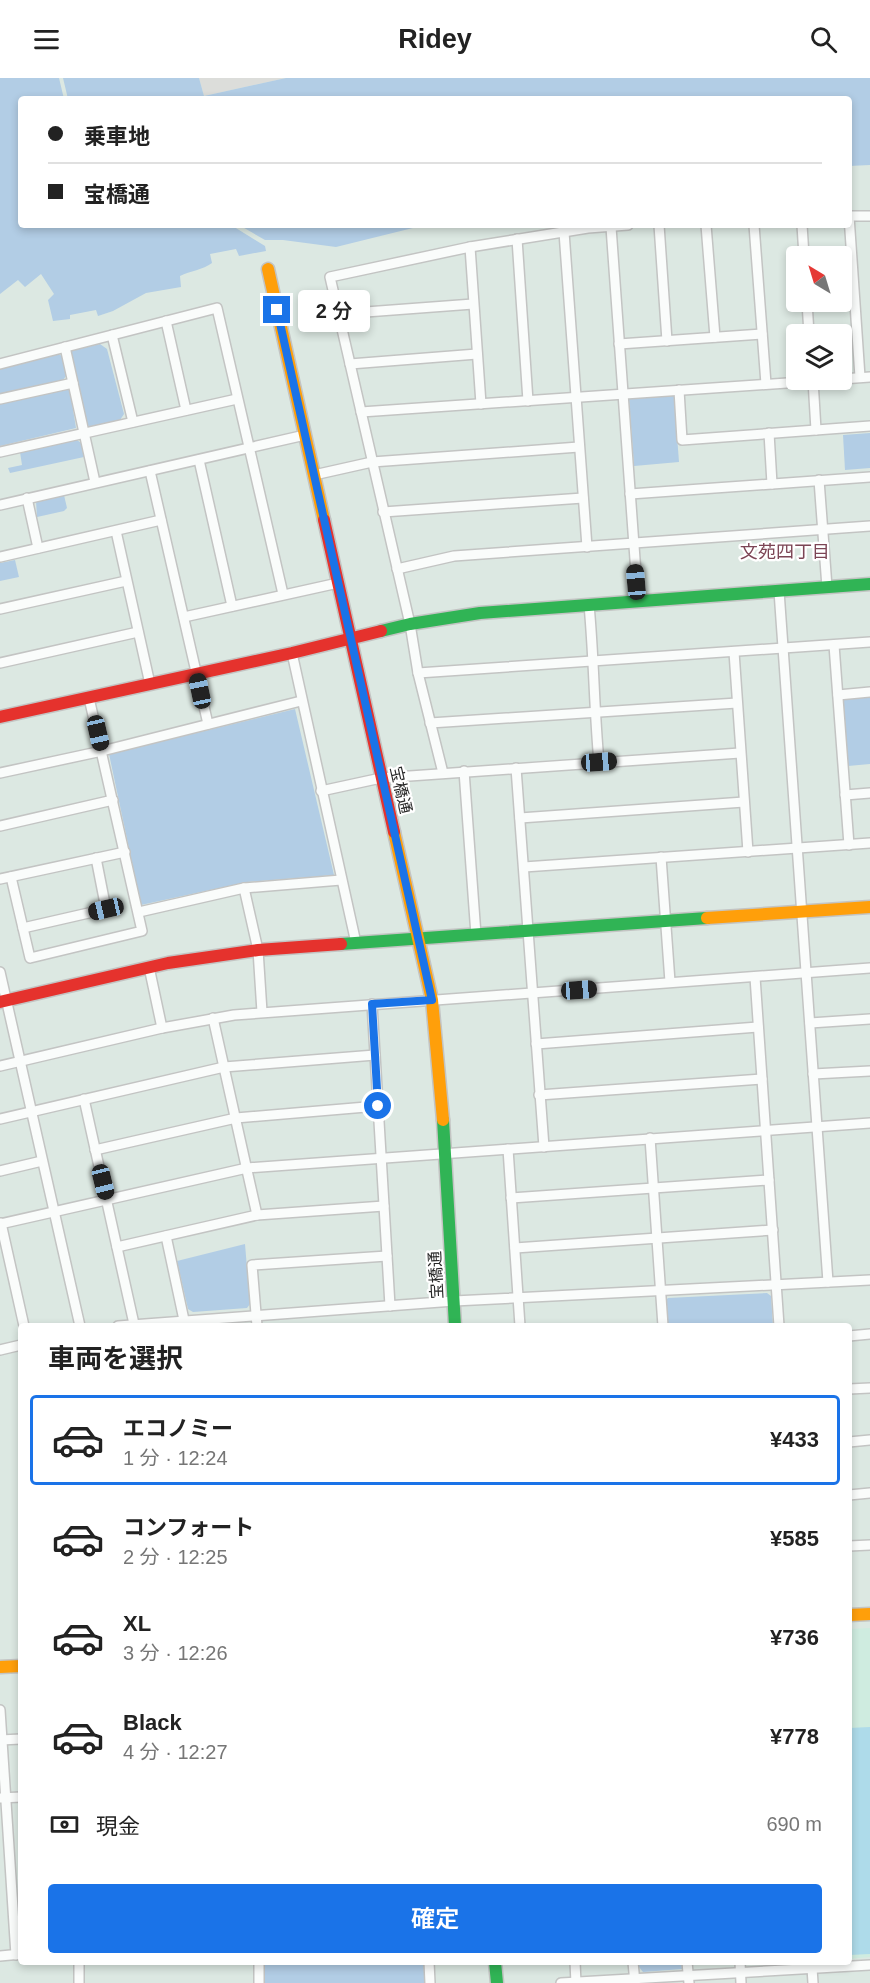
<!DOCTYPE html>
<html lang="ja">
<head>
<meta charset="utf-8">
<style>
  :root { --surface:#fff; --page:#f6f6f6; --text:#222; --muted:#767676; --line:#e0e0e0; --accent:#1a73e8 }
  body { margin:0; font-family:Helvetica,"Noto Sans JP",sans-serif; background:var(--page); color:var(--text); height:100vh; display:flex; flex-direction:column; font-size:22px; white-space:nowrap }
  * { box-sizing:border-box; margin:0 }
  p { font-size:20px; color:var(--muted) }
  .icon { flex:none; width:33px; height:33px; fill:none; stroke:currentColor; stroke-width:2; stroke-linecap:round; stroke-linejoin:round }
  .map { position:relative; flex:1; overflow:hidden }
  .panel { position:absolute; left:18px; top:1245px; width:834px; height:642px; display:flex; flex-direction:column; background:var(--surface); border-radius:6px; box-shadow:0 3px 9px #0003 }
  .panel>* { flex:none }
  .guide { position:absolute; left:18px; top:18px; width:834px; height:132px; border-radius:6px; box-shadow:0 3px 9px #0003; display:grid; align-content:center; height:132px; padding:0 30px; background:var(--surface) }
  .needle { width:39px; rotate:322deg }
  .controls { position:absolute; left:786px; top:168px; display:grid; gap:12px }
  .controls a { display:grid; place-items:center; width:66px; height:66px; border-radius:6px; background:var(--surface); box-shadow:0 3px 9px #0003; font-size:30px }
  .end { position:absolute; width:27px; height:27px; margin:-14px; border:8px solid #1a73e8; background:#fff; box-shadow:0 0 0 3px #fff }
  .from { border-radius:50% }
  .bubble { position:absolute; height:42px; border-radius:6px; background:var(--surface); box-shadow:0 3px 9px #0003; font-size:20px; font-weight:600; line-height:42px; text-align:center }
  .car { position:absolute; width:18px; height:36px; margin:-18px -9px; border-radius:8px; box-shadow:0 0 4px 2px #0007; background:linear-gradient(#222 24%,#8ab4d8 0 40%,#222 0 76%,#8ab4d8 0 86%,#222 0) }
  .guide b { display:flex; align-items:center; gap:21px; height:57px; font-size:22px }
  .guide b+b { border-top:2px solid var(--line) }
  .guide i { width:15px; height:15px; background:var(--text) }
  ul { padding:0; list-style:none }
  li { display:flex; align-items:center; gap:18px; height:90px; margin:0 12px 9px; padding:0 18px; border:3px solid transparent; border-radius:6px }
  li div { flex:1 }
  li b { display:block; font-size:22px }
  li em { font-style:normal; font-weight:600 }
  li.selected { border-color:var(--accent) }
  li>.icon { width:54px; height:54px; stroke-width:1.5 }
  h2 { padding:0 30px; font-size:27px; line-height:72px }
  .pay { display:flex; align-items:center; gap:15px; height:66px; padding:0 30px; font-size:22px }
  .pay p { margin-inline-start:auto }
  .primary-button { display:flex; gap:12px; margin-top:auto; padding:12px 30px }
  .primary-button a { flex:1; height:69px; border-radius:6px; background:var(--accent); color:#fff; font-size:24px; font-weight:600; line-height:69px; text-align:center }
  header { display:flex; justify-content:space-between; align-items:center; height:78px; padding:0 30px; background:var(--surface); font-size:27px; font-weight:600 }
  .map>svg:first-child { display:block }
  .industrial { fill:#dcddda }
  .education { fill:#cfece0 }
  .green { fill:#b2cde5 }
  .pitch { fill:#aedbea }
  .lines { fill:none; stroke-linecap:round; stroke-linejoin:round }
  .street-casing { stroke:#c3c4c3; stroke-width:12 }
  .fast-casing { stroke:#c3c4c3; stroke-width:15 }
  .slow-casing { stroke:#c3c4c3; stroke-width:15 }
  .jam-casing { stroke:#c3c4c3; stroke-width:15 }
  .street { stroke:#fafcfb; stroke-width:9 }
  .fast { stroke:#30b455; stroke-width:12 }
  .slow { stroke:#ff9f0a; stroke-width:12 }
  .jam { stroke:#e5322d; stroke-width:12 }
  .route { stroke:#1a73e8; stroke-width:8 }
  .labels { text-anchor:middle; dominant-baseline:central; stroke-width:4.5; stroke-linejoin:round; paint-order:stroke }
  .street-label { font-size:16px; fill:#282828; stroke:#fff }
  .neighbourhood-label { font-size:18px; fill:#7c4555; stroke:#fff }
</style>
</head>
<body>
<header><svg class="icon" aria-label="menu" viewBox="0 0 24 24"><path d="M4 6h16M4 12h16M4 18h16"/></svg>Ridey<svg class="icon" aria-label="search" viewBox="0 0 24 24"><circle cx="10" cy="10" r="6"/><path d="M15 15l6 6"/></svg></header>
<div class="map">
<svg width="870" height="1905" viewBox="0 0 870 1905">
  <rect width="100%" height="100%" fill="#dce8e2"/>
  <path class="industrial" d="M199,0H286L204,18Z"/>
  <path class="education" d="M870,1550V1879L849,1881V1551Z"/>
  <g class="green">
    <path d="M0,0H59L64,21H21V147H231L265,168L266,173L239,178L236,171L210,176L212,185C203,192 190,193 180,198L181,209L146,215L113,233L98,238L96,232L70,237V241L53,243L48,222L54,216L41,196L25,209L18,202L0,216Z"/>
    <path d="M63,0H199L204,18L286,0H870V87L849,88V21H68Z"/>
    <path d="M239,147H425L336,169L283,162H265Z"/>
    <path d="M100,266L107,271L124,336L120,342L91,349L87,347L70,273Z"/>
    <path d="M56,275L62,278L66,298L63,302L0,316V289Z"/>
    <path d="M67,311L70,313L76,350L0,368V326Z"/>
    <path d="M674,318L679,384L634,388L629,321Z"/>
    <path d="M870,355V390L845,392L843,357Z"/>
    <path d="M77,362L81,365L84,379L10,395L8,390L22,387L20,374Z"/>
    <path d="M64,417L67,430L64,433L37,439L36,423Z"/>
    <path d="M15,482L19,499L0,503V485Z"/>
    <path d="M870,618V686L848,688L843,620Z"/>
    <path d="M295,631L334,797L247,804L141,827L109,676Z"/>
    <path d="M245,1166L250,1226L247,1230L193,1234L188,1231L177,1183Z"/>
    <path d="M767,1215L771,1218L773,1248H667L665,1223L668,1220Z"/>
    <path d="M263,1884H423L425,1905H265Z"/>
    <path d="M639,1884H681L682,1891L643,1894L639,1889Z"/>
  </g>
  <path class="pitch" d="M870,1649V1876L849,1877V1650Z"/>
  <g class="lines">
    <defs>
      <g id="street">
        <path d="M849,138L860,299"/>
        <path d="M849,138H870"/>
        <path d="M659,147L667,263"/>
        <path d="M706,147L715,259"/>
        <path d="M754,147L766,306"/>
        <path d="M802,147L804,178"/>
        <path d="M611,149L638,523"/>
        <path d="M564,154L587,469"/>
        <path d="M517,161L528,323"/>
        <path d="M470,169L481,326"/>
        <path d="M807,224L809,256"/>
        <path d="M339,236L473,226"/>
        <path d="M166,243L186,332"/>
        <path d="M112,257L133,344"/>
        <path d="M619,266L762,256"/>
        <path d="M65,269L95,404"/>
        <path d="M0,286L217,230L283,516"/>
        <path d="M350,286L477,276"/>
        <path d="M842,301L870,299"/>
        <path d="M813,302L816,352"/>
        <path d="M679,312L682,362L870,348"/>
        <path d="M0,321L73,305"/>
        <path d="M361,334L830,302"/>
        <path d="M769,355L772,406"/>
        <path d="M0,374L237,321"/>
        <path d="M199,382L232,528"/>
        <path d="M150,393L208,646"/>
        <path d="M314,397L372,384L579,369"/>
        <path d="M819,402L827,509"/>
        <path d="M630,416L870,399"/>
        <path d="M27,420L38,470"/>
        <path d="M0,427L305,357"/>
        <path d="M383,434L583,420"/>
        <path d="M116,453L150,606"/>
        <path d="M0,479L161,442"/>
        <path d="M397,491L454,478L870,448"/>
        <path d="M779,513L828,1204"/>
        <path d="M589,527C594,579 594,631 599,684"/>
        <path d="M0,531L126,503"/>
        <path d="M184,539L338,505"/>
        <path d="M834,567L849,767"/>
        <path d="M734,574L748,774"/>
        <path d="M292,575L356,865"/>
        <path d="M0,585L138,554"/>
        <path d="M418,595L870,564"/>
        <path d="M838,617L870,614"/>
        <path d="M430,645L737,625"/>
        <path d="M516,690L544,1069"/>
        <path d="M464,693L476,857"/>
        <path d="M0,695L102,673L301,623"/>
        <path d="M443,695L418,595L410,546L330,199L470,169L588,150L628,147"/>
        <path d="M321,713L381,700L740,675"/>
        <path d="M845,717L870,715"/>
        <path d="M520,740L744,724"/>
        <path d="M0,748L113,722"/>
        <path d="M661,779L670,904"/>
        <path d="M524,789L870,765"/>
        <path d="M11,799L30,880L142,853L89,620"/>
        <path d="M0,801L125,774"/>
        <path d="M244,810L258,872L262,934"/>
        <path d="M139,834L244,810L341,802"/>
        <path d="M23,850L106,831L96,780"/>
        <path d="M149,889L162,950"/>
        <path d="M0,894L80,1248"/>
        <path d="M755,899L779,1248"/>
        <path d="M372,926L390,1228"/>
        <path d="M213,940L257,1137"/>
        <path d="M810,945L870,941"/>
        <path d="M536,966L758,949"/>
        <path d="M0,988L162,950L234,937L870,890"/>
        <path d="M813,996L870,993"/>
        <path d="M539,1017L762,1001"/>
        <path d="M84,1021L134,1246"/>
        <path d="M0,1041L224,989L375,977"/>
        <path d="M650,1060L663,1248"/>
        <path d="M508,1071L520,1248"/>
        <path d="M95,1072L236,1040L378,1028"/>
        <path d="M0,1093L42,1083"/>
        <path d="M511,1120L769,1102"/>
        <path d="M1,1145L24,1248"/>
        <path d="M0,1146L247,1090L870,1045"/>
        <path d="M166,1158L184,1242"/>
        <path d="M117,1169L257,1137L384,1128"/>
        <path d="M515,1170L773,1152"/>
        <path d="M118,1248L454,1223L870,1202"/>
        <path d="M257,1248L252,1187L387,1178"/>
        <path d="M849,1258L870,1256"/>
        <path d="M0,1272L21,1267"/>
        <path d="M849,1311L870,1310"/>
        <path d="M849,1364L870,1362"/>
        <path d="M849,1417L870,1415"/>
        <path d="M849,1468L870,1467"/>
        <path d="M0,1632L16,1877"/>
        <path d="M0,1662L21,1661"/>
        <path d="M0,1720L21,1719"/>
        <path d="M0,1878L21,1876"/>
        <path d="M79,1884V1905"/>
        <path d="M259,1884V1905"/>
        <path d="M429,1884L430,1905"/>
        <path d="M575,1884L576,1905"/>
        <path d="M633,1884L635,1905"/>
        <path d="M687,1884L689,1905"/>
        <path d="M740,1884L741,1905"/>
        <path d="M812,1890L813,1905"/>
        <path d="M561,1905L870,1887"/>
      </g>
      <g id="fast">
        <path d="M381,553L410,546L480,535L870,506"/>
        <path d="M341,866L707,840"/>
        <path d="M443,1042L455,1248"/>
        <path d="M495,1884L497,1905"/>
      </g>
      <g id="slow">
        <path d="M268,191L324,442"/>
        <path d="M394,754L432,922L443,1042"/>
        <path d="M707,840L870,829"/>
        <path d="M849,1537L870,1536"/>
        <path d="M0,1589L21,1588"/>
      </g>
      <g id="jam">
        <path d="M324,442L394,754"/>
        <path d="M0,639L292,575L381,553"/>
        <path d="M0,924L168,885L258,872L341,866"/>
      </g>
    </defs>
    <use href="#street" class="street-casing"/>
    <use href="#fast" class="fast-casing"/>
    <use href="#slow" class="slow-casing"/>
    <use href="#jam" class="jam-casing"/>
    <use href="#street" class="street"/>
    <use href="#fast" class="fast"/>
    <use href="#slow" class="slow"/>
    <use href="#jam" class="jam"/>
  </g>
  <g class="lines">
    <path class="route" d="M277,232L432,922L372,926L378,1028"/>
  </g>
  <g class="labels">
    <g class="street-label">
      <text transform="translate(401 712) rotate(77)">宝橋通</text>
      <text transform="translate(436 1197) rotate(-93)">宝橋通</text>
    </g>
    <g class="neighbourhood-label">
      <text x="785" y="474">文苑四丁目</text>
    </g>
  </g>
</svg>
<div class="controls">
<a><svg class="needle" viewBox="-14 -14 28 28"><path d="M0-13l5 13h-10z" fill="#e53935"/><path d="M0 13l5-13h-10z" fill="#767676"/></svg></a>
<a><svg class="icon" aria-label="layers" viewBox="0 0 24 24"><path d="M12 4l9 5-9 5-9-5zM3 14l9 5 9-5"/></svg></a>
</div>
<i class="end from" style="left:378px;top:1028px"></i>
<i class="end" style="left:277px;top:232px"></i>
<div class="bubble" style="left:298px;top:212px;width:72px">2 分</div>
<i class="car" style="left:636px;top:504px;rotate:355deg"></i>
<i class="car" style="left:200px;top:613px;rotate:348deg"></i>
<i class="car" style="left:98px;top:655px;rotate:167deg"></i>
<i class="car" style="left:599px;top:684px;rotate:86deg"></i>
<i class="car" style="left:106px;top:831px;rotate:257deg"></i>
<i class="car" style="left:579px;top:912px;rotate:86deg"></i>
<i class="car" style="left:103px;top:1104px;rotate:166deg"></i>
<div class="guide">
<b><i class="from"></i>乗車地</b>
<b><i></i>宝橋通</b>
</div>
<section class="panel">
<h2>車両を選択</h2>
<ul>
<li class="selected"><svg class="icon" aria-label="car" viewBox="0 0 24 24"><path d="M5 17H2v-5l4-1 3-4h7l3 4 3 1v5h-3M9 17h6M6 11h13"/><circle cx="7" cy="17" r="2"/><circle cx="17" cy="17" r="2"/></svg><div><b>エコノミー</b><p>1 分 · 12:24</p></div><em>¥433</em></li>
<li><svg class="icon" aria-label="car" viewBox="0 0 24 24"><path d="M5 17H2v-5l4-1 3-4h7l3 4 3 1v5h-3M9 17h6M6 11h13"/><circle cx="7" cy="17" r="2"/><circle cx="17" cy="17" r="2"/></svg><div><b>コンフォート</b><p>2 分 · 12:25</p></div><em>¥585</em></li>
<li><svg class="icon" aria-label="car" viewBox="0 0 24 24"><path d="M5 17H2v-5l4-1 3-4h7l3 4 3 1v5h-3M9 17h6M6 11h13"/><circle cx="7" cy="17" r="2"/><circle cx="17" cy="17" r="2"/></svg><div><b>XL</b><p>3 分 · 12:26</p></div><em>¥736</em></li>
<li><svg class="icon" aria-label="car" viewBox="0 0 24 24"><path d="M5 17H2v-5l4-1 3-4h7l3 4 3 1v5h-3M9 17h6M6 11h13"/><circle cx="7" cy="17" r="2"/><circle cx="17" cy="17" r="2"/></svg><div><b>Black</b><p>4 分 · 12:27</p></div><em>¥778</em></li>
</ul>
<div class="pay"><svg class="icon" aria-label="cash" viewBox="0 0 24 24"><path d="M3 7h18v10H3z"/><circle cx="12" cy="12" r="2"/></svg>現金<p>690 m</p></div>
<div class="primary-button"><a>確定</a></div>
</section>
</div>
</body>
</html>
